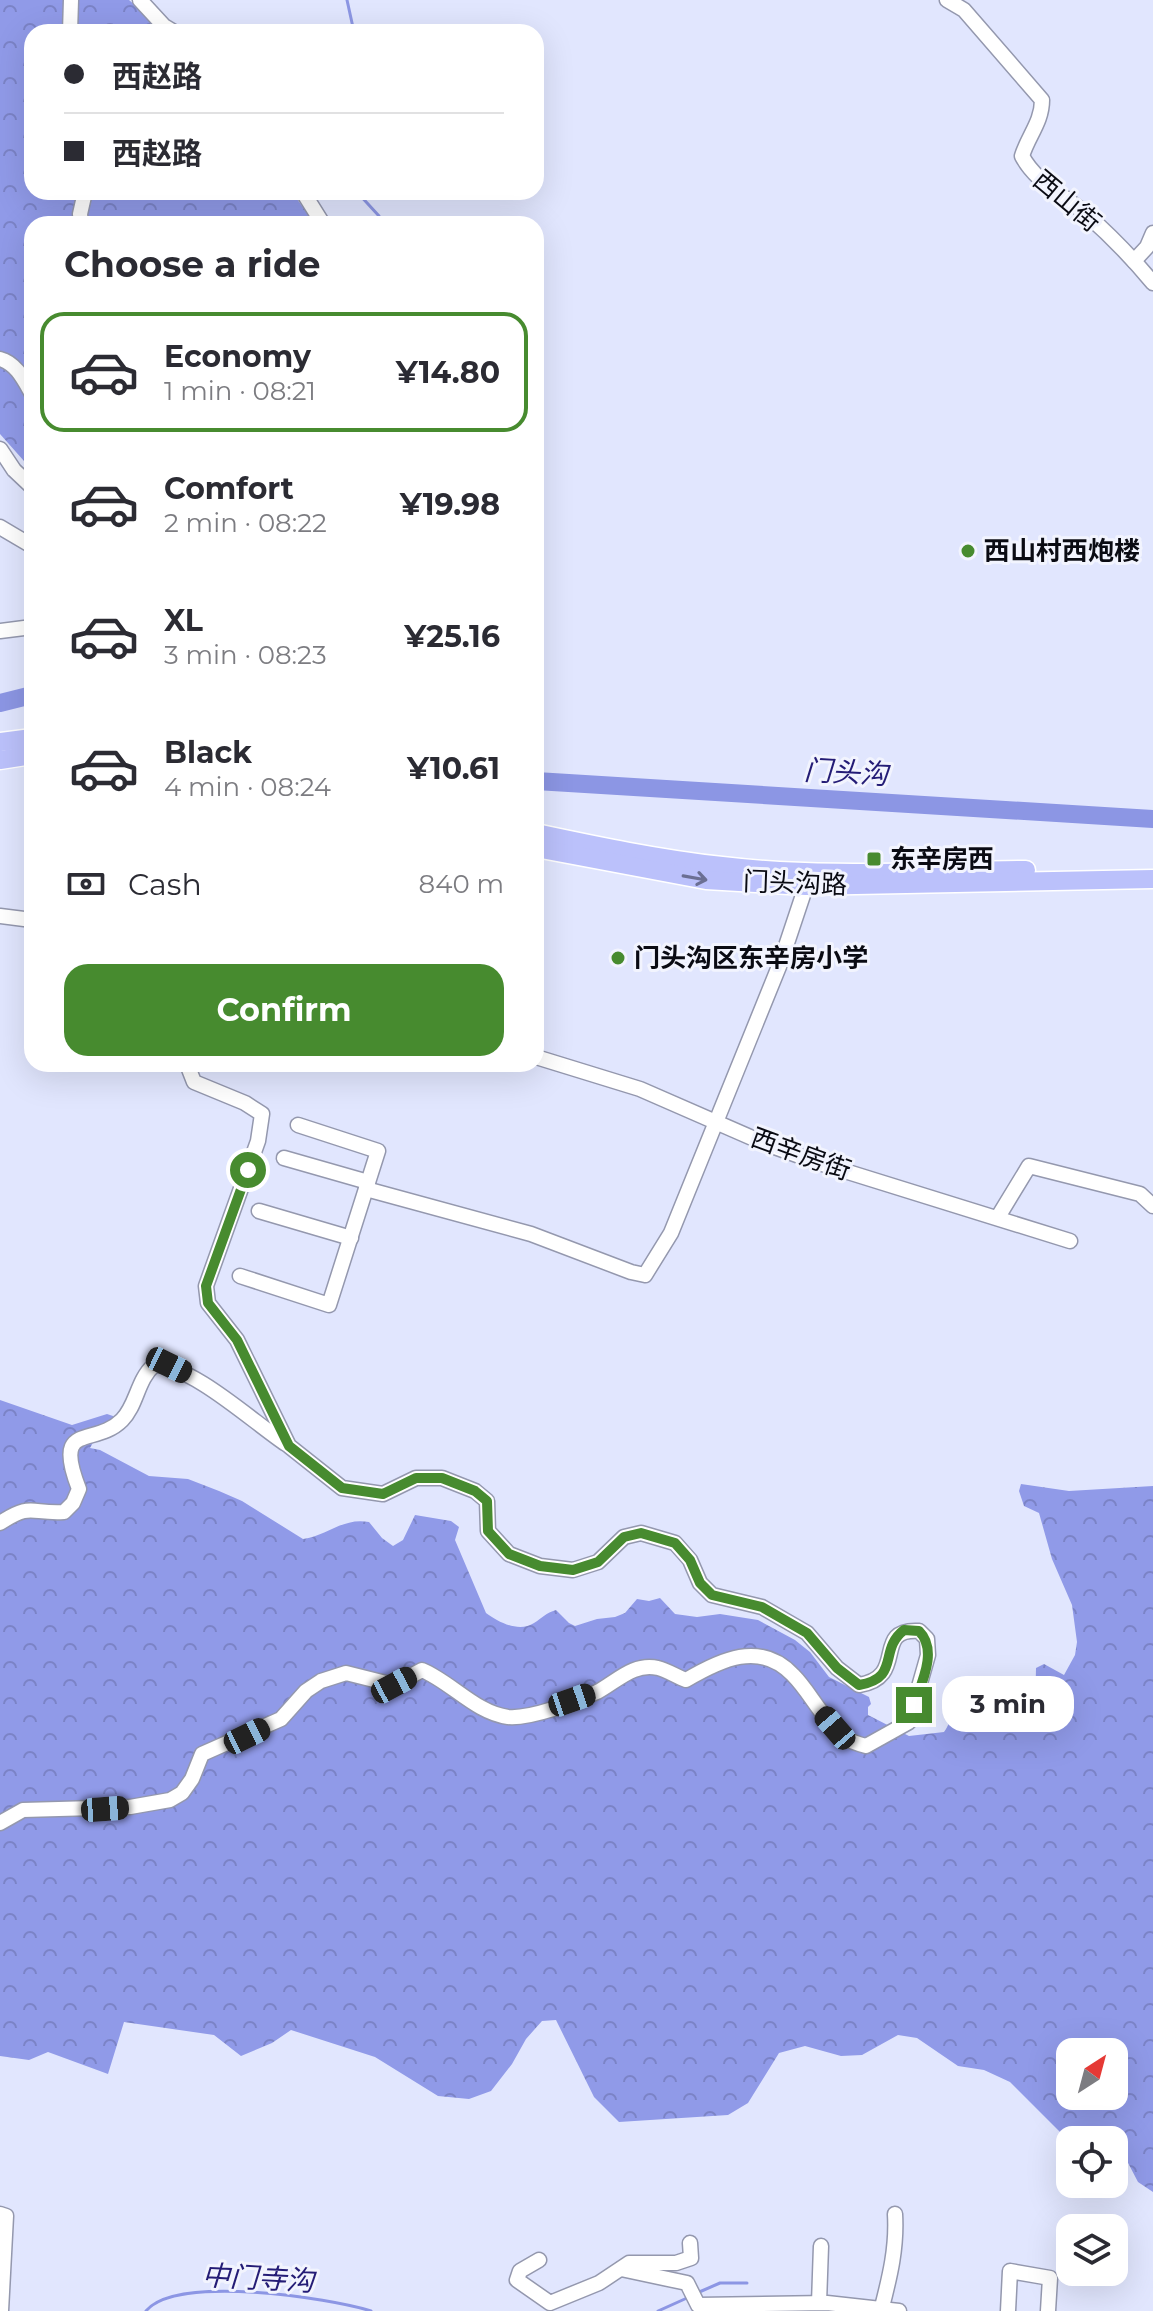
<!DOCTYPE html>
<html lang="en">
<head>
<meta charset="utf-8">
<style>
  :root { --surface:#fff; --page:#f7f7f7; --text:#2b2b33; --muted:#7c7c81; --line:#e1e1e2; --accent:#478b2f }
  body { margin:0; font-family:Montserrat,"Noto Sans SC",sans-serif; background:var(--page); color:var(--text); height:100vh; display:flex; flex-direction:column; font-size:30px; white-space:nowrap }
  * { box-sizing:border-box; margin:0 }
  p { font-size:26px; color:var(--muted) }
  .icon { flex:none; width:44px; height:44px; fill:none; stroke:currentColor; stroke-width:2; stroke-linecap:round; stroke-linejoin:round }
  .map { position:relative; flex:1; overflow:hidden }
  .sheet { position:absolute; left:24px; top:216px; width:520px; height:856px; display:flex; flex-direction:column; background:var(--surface); border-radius:24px; box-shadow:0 8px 32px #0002 }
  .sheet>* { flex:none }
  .guide { position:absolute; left:24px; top:24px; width:520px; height:176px; border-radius:24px; box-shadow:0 8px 32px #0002; display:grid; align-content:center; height:176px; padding:0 40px; background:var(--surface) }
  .needle { width:52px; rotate:36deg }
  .fabs { position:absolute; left:1056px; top:2038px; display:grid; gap:16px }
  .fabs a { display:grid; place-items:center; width:72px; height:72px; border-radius:16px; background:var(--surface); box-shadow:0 8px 32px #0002; font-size:40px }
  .end { position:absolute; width:36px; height:36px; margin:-18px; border:10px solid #478b2f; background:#fff; box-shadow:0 0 0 4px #fff }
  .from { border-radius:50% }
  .bubble { position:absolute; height:56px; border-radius:24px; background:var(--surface); box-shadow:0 8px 32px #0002; font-size:26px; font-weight:700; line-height:56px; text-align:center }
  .car { position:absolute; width:24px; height:48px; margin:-24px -12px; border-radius:10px; box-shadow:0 0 6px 2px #0007; background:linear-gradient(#222 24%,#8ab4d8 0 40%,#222 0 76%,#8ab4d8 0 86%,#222 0) }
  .guide b { display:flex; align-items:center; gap:28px; height:76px; font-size:30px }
  .guide b+b { border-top:2px solid var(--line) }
  .guide i { width:20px; height:20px; background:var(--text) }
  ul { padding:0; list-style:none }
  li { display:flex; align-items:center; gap:24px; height:120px; margin:0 16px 12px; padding:0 24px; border:4px solid transparent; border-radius:24px }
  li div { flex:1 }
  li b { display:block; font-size:30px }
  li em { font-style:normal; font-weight:700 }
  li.on { border-color:var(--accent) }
  li>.icon { width:72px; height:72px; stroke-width:1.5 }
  h2 { padding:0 40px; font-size:36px; line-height:96px }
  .pay { display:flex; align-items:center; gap:20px; height:88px; padding:0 40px; font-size:30px }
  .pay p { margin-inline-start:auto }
  .action { display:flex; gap:16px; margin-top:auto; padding:16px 40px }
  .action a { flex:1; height:92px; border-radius:24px; background:var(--accent); color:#fff; font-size:32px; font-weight:700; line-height:92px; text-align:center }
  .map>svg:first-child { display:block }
  .forest { fill:url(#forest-crowns); fill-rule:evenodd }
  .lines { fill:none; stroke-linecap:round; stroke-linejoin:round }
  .stream { stroke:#8c96e4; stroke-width:3 }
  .river { stroke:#8c96e4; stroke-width:18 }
  .minor-casing { stroke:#9498ae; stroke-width:17 }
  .major-casing { stroke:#fff; stroke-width:21 }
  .minor { stroke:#fff; stroke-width:14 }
  .major { stroke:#bbc1fb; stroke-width:18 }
  .oneway { stroke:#6b6f93 }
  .route { stroke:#478b2f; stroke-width:10 }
  .poi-dot { fill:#478b2f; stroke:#f2f4fe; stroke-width:3 }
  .labels { text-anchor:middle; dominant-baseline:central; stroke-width:6; stroke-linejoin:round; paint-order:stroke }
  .street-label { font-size:26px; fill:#0a0b13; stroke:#f2f4fe }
  .poi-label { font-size:26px; font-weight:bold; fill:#0a0b13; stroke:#f2f4fe; text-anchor:start }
  .water-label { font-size:28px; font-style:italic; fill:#241c76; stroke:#f2f4fe }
</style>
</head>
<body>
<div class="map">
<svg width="1153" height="2311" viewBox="0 0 1153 2311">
  <defs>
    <pattern id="forest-crowns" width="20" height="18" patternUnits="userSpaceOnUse" patternTransform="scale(2)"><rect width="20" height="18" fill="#909ae8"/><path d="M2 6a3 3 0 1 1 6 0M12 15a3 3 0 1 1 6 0" fill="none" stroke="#7b83c6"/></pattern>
  </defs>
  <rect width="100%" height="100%" fill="#e1e6fe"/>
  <g class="forest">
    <path d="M0,0H129L166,32H32V192H292L315,224H32V470L0,434Z"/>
    <path d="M0,1400L72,1425L107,1414L113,1416L114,1430L96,1437L90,1448L100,1450L149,1476L188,1479L219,1491L242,1501L303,1539C327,1536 343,1517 369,1522L382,1538L393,1546L403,1540L415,1515L451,1521L459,1527L455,1540L486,1613C498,1622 519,1633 534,1623C542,1618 546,1613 556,1610L569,1623L575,1626L597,1619L615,1617L625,1613L637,1599L649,1601L660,1598L675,1614L697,1617L720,1614L758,1620L795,1640L810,1652L829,1677L869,1697L871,1704L868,1707V1715L909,1736L944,1732C955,1717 948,1707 955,1696C968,1697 973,1707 984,1711C998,1716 1023,1719 1035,1708L1036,1668L1044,1664L1064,1675L1075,1655L1077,1642L1072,1605L1052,1559L1039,1513L1024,1506L1019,1491L1021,1484L1069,1491L1153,1486V2192L1138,2182L1126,2159L1114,2154V2140L1070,2142L1010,2082L984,2070L958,2066L917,2038L898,2035L862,2055L841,2056L805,2046L779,2053L748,2103L728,2115L619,2122L594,2097L556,2020L542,2021L526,2039L512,2064L491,2091L469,2099L438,2096L375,2057L291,2030L272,2043L241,2056L214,2035L124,2022L108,2074L48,2052L29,2060L0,2056ZM1070,2052H1114V2096H1070Z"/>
  </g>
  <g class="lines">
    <g class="stream">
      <path d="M347,0L354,32"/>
      <path d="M357,192L379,216L382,224"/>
      <path d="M697,2293L720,2283H747"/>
      <path d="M146,2311C176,2274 329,2298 371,2311"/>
      <path d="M658,2311L687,2298"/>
    </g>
    <g class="river">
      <path d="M0,703L32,695"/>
      <path d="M536,781L1153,819"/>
    </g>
    <defs>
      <g id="minor">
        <path d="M140,0L164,26L174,32"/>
        <path d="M947,0L964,10L1042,100C1042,122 1028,136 1022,156C1036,183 1065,195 1087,215C1111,236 1133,259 1153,283"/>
        <path d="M70,32L71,0"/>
        <path d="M303,192L323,224"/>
        <path d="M81,224L80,214L85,192"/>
        <path d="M1134,261L1147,247L1153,233"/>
        <path d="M0,359C16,363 24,380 32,394"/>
        <path d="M0,449L14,470L32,487"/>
        <path d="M0,527L32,546"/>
        <path d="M0,631L32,627"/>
        <path d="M0,916L32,920"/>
        <path d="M536,1057L640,1089L766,1144L819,1163L1070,1241"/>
        <path d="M284,1158L368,1182"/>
        <path d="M366,1189L531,1234L631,1272L645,1275L671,1233L780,964L806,886L805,876"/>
        <path d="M259,1211L351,1238"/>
        <path d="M998,1217L1029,1166L1140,1194L1153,1206"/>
        <path d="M240,1276L329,1305L378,1151L298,1125"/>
        <path d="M0,1523C32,1502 30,1514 64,1512L73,1503L79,1489C52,1420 94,1448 122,1420C137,1405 137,1380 154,1365C192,1365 253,1422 286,1444"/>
        <path d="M0,1823L23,1810L130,1807L170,1800L182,1793L192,1779L202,1754L281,1719L306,1691L321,1681L346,1673L394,1685L422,1670C451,1682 476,1713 508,1717C531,1719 575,1702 597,1692C616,1682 634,1662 658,1668C667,1670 677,1677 686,1680C720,1660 760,1640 793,1675C806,1688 815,1705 827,1719C842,1736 843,1740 866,1746L909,1722L928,1655L927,1639L919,1631C871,1628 909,1677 859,1685L837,1668L807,1633L762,1607L712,1595L700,1583L690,1560L675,1543L641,1533L624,1537L598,1562L573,1570L540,1566L509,1554L488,1531L487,1501L475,1491L442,1478H416L383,1494L342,1488L289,1446L237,1340L208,1303L206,1286L258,1141L262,1114L245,1103L194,1082L187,1064"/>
        <path d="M0,2214L6,2216L1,2311"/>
        <path d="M539,2260L520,2271L517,2280L550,2303L599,2283L629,2263H676L691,2258L690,2243"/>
        <path d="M621,2269L687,2283L698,2305L827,2303L899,2311"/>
        <path d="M819,2303L821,2246"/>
        <path d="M882,2307C890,2276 897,2247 895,2214"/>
        <path d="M1008,2311L1010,2271L1050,2278L1048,2311"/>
      </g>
      <g id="major">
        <path d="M0,742L32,738"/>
        <path d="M0,760L32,755"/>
        <path d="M536,833C597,846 659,859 722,866C822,878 925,871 1026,870"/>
        <path d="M536,848L706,880L806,886L1153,879"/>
      </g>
    </defs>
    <use href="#minor" class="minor-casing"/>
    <use href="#major" class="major-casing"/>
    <use href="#minor" class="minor"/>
    <use href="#major" class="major"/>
  </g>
  <defs><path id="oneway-shaft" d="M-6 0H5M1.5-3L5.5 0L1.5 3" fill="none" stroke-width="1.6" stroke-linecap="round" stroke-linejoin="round" transform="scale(2)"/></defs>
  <use class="oneway" href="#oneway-shaft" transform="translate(695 878) rotate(10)"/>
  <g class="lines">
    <path class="route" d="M248,1170L206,1286L208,1303L237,1340L289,1446L342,1488L383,1494L416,1478H442L475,1491L487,1501L488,1531L509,1554L540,1566L573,1570L598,1562L624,1537L641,1533L675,1543L690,1560L700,1583L712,1595L762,1607L807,1633L837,1668L859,1685C901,1678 878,1650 904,1630L919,1631C938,1650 922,1682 914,1705"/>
  </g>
  <g class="poi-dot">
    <circle cx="968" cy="551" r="8"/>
    <rect x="866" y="851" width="16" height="16" rx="4"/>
    <circle cx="618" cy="958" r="8"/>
  </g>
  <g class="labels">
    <g class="street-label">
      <text transform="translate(1067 201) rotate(40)">西山街</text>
      <text transform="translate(795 883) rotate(2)">门头沟路</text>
      <text transform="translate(801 1154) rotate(20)">西辛房街</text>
    </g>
    <g class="poi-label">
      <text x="984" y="551">西山村西炮楼</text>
      <text x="890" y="859">东辛房西</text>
      <text x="634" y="958">门头沟区东辛房小学</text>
    </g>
    <g class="water-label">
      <text transform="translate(846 772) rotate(3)">门头沟</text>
      <text transform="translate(258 2278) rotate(3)">中门寺沟</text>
    </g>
  </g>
</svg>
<div class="fabs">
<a><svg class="needle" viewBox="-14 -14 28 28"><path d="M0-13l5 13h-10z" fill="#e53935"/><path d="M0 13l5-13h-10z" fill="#7c7c81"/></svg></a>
<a><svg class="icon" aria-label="locate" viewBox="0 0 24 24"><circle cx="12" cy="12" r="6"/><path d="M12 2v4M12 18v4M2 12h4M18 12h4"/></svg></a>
<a><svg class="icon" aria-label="layers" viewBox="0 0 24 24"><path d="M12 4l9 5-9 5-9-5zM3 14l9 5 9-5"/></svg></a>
</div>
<i class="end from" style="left:248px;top:1170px"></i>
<i class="end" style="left:914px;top:1705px"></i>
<div class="bubble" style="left:942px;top:1676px;width:132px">3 min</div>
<i class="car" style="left:169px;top:1365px;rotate:116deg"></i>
<i class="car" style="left:394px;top:1685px;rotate:62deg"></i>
<i class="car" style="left:572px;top:1700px;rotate:71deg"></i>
<i class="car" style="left:835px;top:1728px;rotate:319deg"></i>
<i class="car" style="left:247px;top:1736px;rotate:64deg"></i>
<i class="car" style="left:105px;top:1809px;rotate:86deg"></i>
<div class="guide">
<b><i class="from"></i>西赵路</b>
<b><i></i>西赵路</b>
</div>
<section class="sheet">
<h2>Choose a ride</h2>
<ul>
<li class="on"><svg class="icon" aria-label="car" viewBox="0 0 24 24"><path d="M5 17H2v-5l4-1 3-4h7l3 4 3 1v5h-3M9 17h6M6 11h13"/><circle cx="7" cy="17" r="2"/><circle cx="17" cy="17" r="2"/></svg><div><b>Economy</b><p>1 min · 08:21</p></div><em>¥14.80</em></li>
<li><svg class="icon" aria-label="car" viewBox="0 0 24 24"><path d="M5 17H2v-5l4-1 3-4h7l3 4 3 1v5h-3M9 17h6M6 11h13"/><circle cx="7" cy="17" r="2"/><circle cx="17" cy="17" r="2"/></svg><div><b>Comfort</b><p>2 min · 08:22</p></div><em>¥19.98</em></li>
<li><svg class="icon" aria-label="car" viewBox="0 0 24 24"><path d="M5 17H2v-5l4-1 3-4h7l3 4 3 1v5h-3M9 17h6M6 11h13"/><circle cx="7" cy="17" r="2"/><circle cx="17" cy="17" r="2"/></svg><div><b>XL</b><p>3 min · 08:23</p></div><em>¥25.16</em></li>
<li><svg class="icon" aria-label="car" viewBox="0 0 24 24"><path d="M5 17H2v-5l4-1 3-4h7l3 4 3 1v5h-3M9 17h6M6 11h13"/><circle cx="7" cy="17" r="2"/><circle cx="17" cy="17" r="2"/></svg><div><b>Black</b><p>4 min · 08:24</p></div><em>¥10.61</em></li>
</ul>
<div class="pay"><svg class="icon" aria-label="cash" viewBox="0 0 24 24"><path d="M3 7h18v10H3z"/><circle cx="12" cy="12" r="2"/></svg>Cash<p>840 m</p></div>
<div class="action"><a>Confirm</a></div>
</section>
</div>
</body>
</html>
